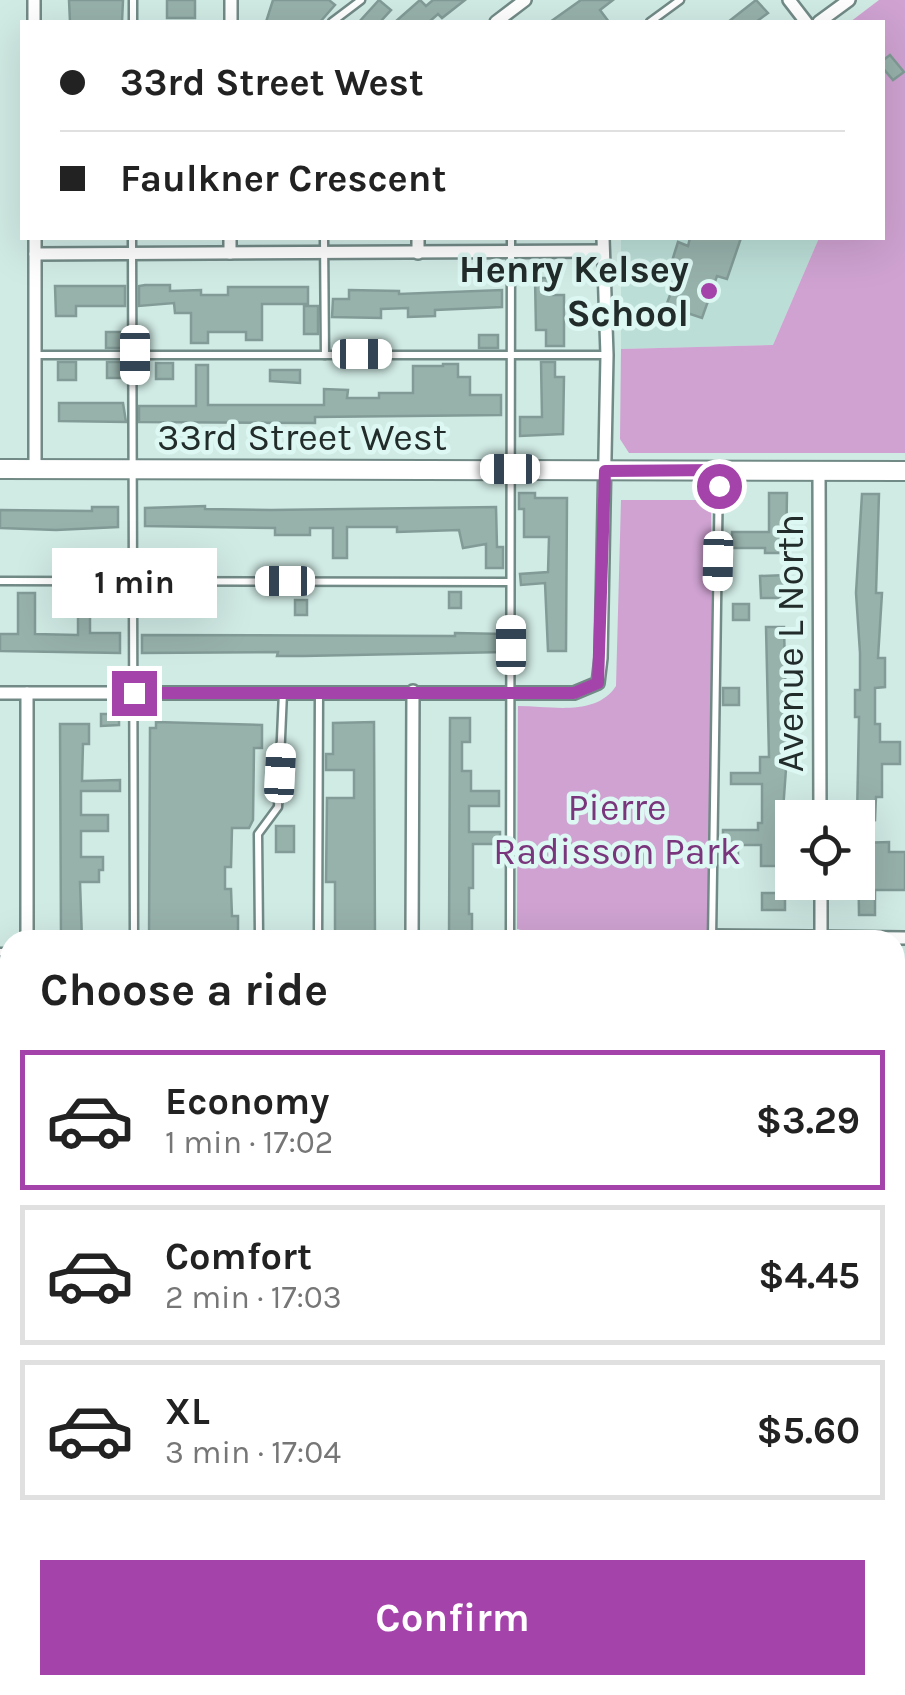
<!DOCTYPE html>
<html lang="en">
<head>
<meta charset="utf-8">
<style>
  :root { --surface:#fff; --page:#f2f2f2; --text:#222; --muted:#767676; --line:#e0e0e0; --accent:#a443aa }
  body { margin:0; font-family:Karla,sans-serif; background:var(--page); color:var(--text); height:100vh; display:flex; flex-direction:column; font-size:38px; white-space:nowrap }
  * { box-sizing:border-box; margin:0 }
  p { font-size:32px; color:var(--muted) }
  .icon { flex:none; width:55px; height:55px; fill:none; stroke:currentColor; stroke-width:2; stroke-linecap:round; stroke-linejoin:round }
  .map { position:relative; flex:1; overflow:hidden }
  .side { position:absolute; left:0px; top:930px; width:905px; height:765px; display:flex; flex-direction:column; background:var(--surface); border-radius:30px 30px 0 0; box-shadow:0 10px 40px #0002 }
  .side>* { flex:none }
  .banner { position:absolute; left:20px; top:20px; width:865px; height:220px; border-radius:0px; box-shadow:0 10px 40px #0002; display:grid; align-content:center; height:220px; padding:0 40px; background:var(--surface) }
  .controls { position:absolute; left:775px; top:800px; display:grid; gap:20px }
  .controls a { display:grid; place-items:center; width:100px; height:100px; border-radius:0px; background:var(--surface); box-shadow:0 10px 40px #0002; font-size:50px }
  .end { position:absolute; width:45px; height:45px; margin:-22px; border:12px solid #a443aa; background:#fff; box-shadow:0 0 0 5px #fff }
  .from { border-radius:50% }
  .bubble { position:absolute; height:70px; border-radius:0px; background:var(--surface); box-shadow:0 10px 40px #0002; font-size:32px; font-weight:700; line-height:70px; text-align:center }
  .car { position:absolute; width:30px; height:60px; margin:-30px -15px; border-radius:12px; box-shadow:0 0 8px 2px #0007; background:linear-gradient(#fff 24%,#345 0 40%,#fff 0 76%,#345 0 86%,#fff 0) }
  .banner b { display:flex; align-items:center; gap:35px; height:95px; font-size:38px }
  .banner b+b { border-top:2px solid var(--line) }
  .banner i { width:25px; height:25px; background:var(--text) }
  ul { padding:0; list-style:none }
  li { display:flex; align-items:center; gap:30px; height:140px; margin:0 20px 15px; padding:0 20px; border:5px solid var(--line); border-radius:0px }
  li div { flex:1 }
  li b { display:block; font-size:38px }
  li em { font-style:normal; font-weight:700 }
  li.on { border-color:var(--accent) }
  li>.icon { width:90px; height:90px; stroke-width:1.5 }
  h2 { padding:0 40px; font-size:45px; line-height:120px }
  .action { display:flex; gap:20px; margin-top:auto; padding:20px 40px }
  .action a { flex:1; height:115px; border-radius:0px; background:var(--accent); color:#fff; font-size:40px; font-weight:700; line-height:115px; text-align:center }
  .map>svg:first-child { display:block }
  .built { fill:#bbded7 }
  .green { fill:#cfa2d1 }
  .building { fill:#97b1ab; stroke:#829b96; stroke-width:2.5 }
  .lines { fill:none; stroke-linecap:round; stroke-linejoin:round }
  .lane-casing { stroke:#728a86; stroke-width:11 }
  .street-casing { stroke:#728a86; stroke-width:16 }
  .secondary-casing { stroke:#728a86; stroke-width:22 }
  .lane { stroke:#fff; stroke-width:6 }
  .street { stroke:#fff; stroke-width:11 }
  .secondary { stroke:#fff; stroke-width:18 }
  .route { stroke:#a443aa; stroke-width:12 }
  .poi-dot { fill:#a443aa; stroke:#ddf7f2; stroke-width:4 }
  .labels { text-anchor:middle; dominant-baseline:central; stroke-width:9; stroke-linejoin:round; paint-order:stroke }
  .poi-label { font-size:38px; font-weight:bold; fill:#222c2a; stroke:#ddf7f2; text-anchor:end }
  .street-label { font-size:38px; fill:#222c2a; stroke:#ddf7f2 }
  .park-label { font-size:38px; fill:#79367c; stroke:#ddf7f2 }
</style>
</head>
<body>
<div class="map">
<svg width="905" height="1695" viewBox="0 0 905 1695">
  <rect width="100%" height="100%" fill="#d0eae4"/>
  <g class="built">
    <path d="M621,238H819L773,345L621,349Z"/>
    <rect x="0" y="964" width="10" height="355"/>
  </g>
  <g class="green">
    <path d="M879,0H905V453H629L620,439L621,349L773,345L819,238H882V22H850Z"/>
    <path d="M621,500H711L714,940H522L521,930L517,929L518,706C551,706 596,717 616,686Z"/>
    <path d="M248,1685H709V1695H247Z"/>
  </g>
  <g class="building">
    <path d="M69,0H123L122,22H70Z"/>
    <rect x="167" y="0" width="28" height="18"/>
    <path d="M273,0H329L335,5L320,22H266Z"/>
    <path d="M379,0L391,10L380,22H359Z"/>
    <path d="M420,0L426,6L433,0H465L442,18L438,14L429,22H395Z"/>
    <path d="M581,0H613L600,10L609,22H550Z"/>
    <path d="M756,0L768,13L756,22H728Z"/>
    <path d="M890,55L904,72L893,80L882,67V61Z"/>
    <path d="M690,238H741L727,279L717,276L702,318L666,306L681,265L672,261L678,242L688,246Z"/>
    <path d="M535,278H553V295H564V346H546V330H536Z"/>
    <path d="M145,285H170V291L201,290V295H228V287H308V304H262V340H246V332H208V343H191V313H175L174,303L139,306V286Z"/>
    <path d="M55,286H125V306H76V316H56Z"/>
    <path d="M349,290L399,291V294L502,290V307L435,310V316L408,317V308L381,309V318L332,317L333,299H349Z"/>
    <rect x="304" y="306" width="14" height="28"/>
    <rect x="106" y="332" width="18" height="16"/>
    <rect x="479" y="335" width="19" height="13"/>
    <rect x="58" y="362" width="18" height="18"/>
    <rect x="107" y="362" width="15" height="16"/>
    <path d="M541,362H555V377H564L563,434L520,436V417H542Z"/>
    <rect x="156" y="363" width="17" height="16"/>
    <path d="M443,364H458V377H470V395H501V415L315,417V423L139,422V406H196V365H208V405H324V389L348,390L347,398H379V393H413V366H443Z"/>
    <path d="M270,370H300V383L270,381Z"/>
    <path d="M59,403H123L126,422L59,421Z"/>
    <path d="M519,493H535V498H567L566,651H548L545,583L521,585L520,574L548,572L549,537H524V509H519Z"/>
    <path d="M769,493H787L786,553H765V548H732V532H769Z"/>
    <path d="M862,494H879L876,593H882L878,658H885V687L875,688V724H880V742H900V764H882V797H876L875,820L857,818L859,717H855V690H860V653L856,593Z"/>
    <path d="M205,506V509L271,510L496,507L497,547H503V568H486V544L463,548L459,530L397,532V527H347V558H333V528H310V535H275V528L145,526V508Z"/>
    <path d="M92,507H118V527L56,530L0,528V510L92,511Z"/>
    <rect x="142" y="552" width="16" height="17"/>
    <path d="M198,556H209V574H197Z"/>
    <path d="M787,575L788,598H761L760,576Z"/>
    <path d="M78,591H90V633H120V653L0,651V634H18V593H35V634L78,635Z"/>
    <path d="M176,592H192V609H162V598H176Z"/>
    <rect x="449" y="592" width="12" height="16"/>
    <rect x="295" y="600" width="12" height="15"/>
    <rect x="733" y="604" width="16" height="16"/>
    <path d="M766,627H784L787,755L779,866H761V845H738V863H723V830H758V823H762V784H731V773H760V757H769Z"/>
    <path d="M455,633L504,634V652L303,656H277L278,652L142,653V635L455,636Z"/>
    <rect x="723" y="688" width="16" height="17"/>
    <path d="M101,714H119V725L101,726Z"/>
    <path d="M450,718H470V742H462V771H471V791H499V806H469V832H500V844H473V888H469V914H472V940H449Z"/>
    <path d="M156,722L262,725V748H254L253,820L249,828H232L231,867H225V889H231L232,916H238V940H149L150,728H156Z"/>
    <path d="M374,722L375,939L335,940V882H326L327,798H354V770H326V754H333V723Z"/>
    <path d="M60,724H89V744H83L82,781L120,780V791H81V815H108V831H81V857H103V870H99V882H80L82,940H61Z"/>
    <rect x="276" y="826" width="18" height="26"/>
    <path d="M889,842V852H905V890H875V915H859L858,843Z"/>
    <rect x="762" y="893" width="23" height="17"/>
  </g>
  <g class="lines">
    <defs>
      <g id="lane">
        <path d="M133,22V0"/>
        <path d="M332,22L361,0"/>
        <path d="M650,22L680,0"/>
        <path d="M132,238L134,940"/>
        <path d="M324,238L325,355"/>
        <path d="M36,355H607"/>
        <path d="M0,581L510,582"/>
        <path d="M259,936L258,834L278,807L283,692"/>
        <path d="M712,939L719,471"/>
        <path d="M318,940L319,691"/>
        <path d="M510,940L511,238"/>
        <path d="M0,952H10"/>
        <path d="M713,1685V1695"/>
        <path d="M135,1695V1685"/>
      </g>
      <g id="street">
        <path d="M34,0V22"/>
        <path d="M789,0L806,22"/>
        <path d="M231,22V0"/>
        <path d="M496,22L525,0"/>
        <path d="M819,22L849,0"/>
        <path d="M230,238V253"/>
        <path d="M418,238V253"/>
        <path d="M35,254L601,251"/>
        <path d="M35,469V238"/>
        <path d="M819,469L820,818"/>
        <path d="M0,693H574L598,683L601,658L607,355L603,238"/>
        <path d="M821,882V940"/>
        <path d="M712,936L905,938"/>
        <path d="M27,940V693"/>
        <path d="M412,940L413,691"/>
        <path d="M895,1336H905"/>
        <path d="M0,1338L10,1337"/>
        <path d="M230,1685V1695"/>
        <path d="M821,1685L822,1695"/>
        <path d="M27,1695V1685"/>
      </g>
      <path id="secondary" d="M0,469L905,471"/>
    </defs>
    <use href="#lane" class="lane-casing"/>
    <use href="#street" class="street-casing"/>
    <use href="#secondary" class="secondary-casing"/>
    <use href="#lane" class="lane"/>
    <use href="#street" class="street"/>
    <use href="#secondary" class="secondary"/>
  </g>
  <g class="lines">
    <path class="route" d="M134,693H574L598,683L605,471L719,470V486"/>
  </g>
  <circle class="poi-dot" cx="709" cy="291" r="10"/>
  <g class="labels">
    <g class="poi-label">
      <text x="689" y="269">Henry Kelsey<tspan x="689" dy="44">School</tspan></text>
    </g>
    <g class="street-label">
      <text x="302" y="437">33rd Street West</text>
      <text transform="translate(790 643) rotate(-90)">Avenue L North</text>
    </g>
    <g class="park-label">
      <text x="617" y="807">Pierre<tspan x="617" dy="44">Radisson Park</tspan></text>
    </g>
  </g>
</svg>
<div class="controls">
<a><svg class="icon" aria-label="locate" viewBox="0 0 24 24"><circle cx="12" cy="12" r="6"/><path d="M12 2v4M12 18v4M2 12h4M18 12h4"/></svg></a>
</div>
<i class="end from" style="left:719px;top:486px"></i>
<i class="end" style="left:134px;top:693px"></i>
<div class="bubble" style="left:52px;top:548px;width:165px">1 min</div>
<i class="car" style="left:362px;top:354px;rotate:90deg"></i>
<i class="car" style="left:135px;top:355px;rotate:180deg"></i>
<i class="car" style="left:510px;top:469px;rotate:270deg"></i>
<i class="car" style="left:718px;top:561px;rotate:181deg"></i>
<i class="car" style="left:285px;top:581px;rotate:270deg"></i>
<i class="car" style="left:511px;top:645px;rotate:0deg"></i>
<i class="car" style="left:280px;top:773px;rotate:3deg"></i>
<div class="banner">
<b><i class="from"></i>33rd Street West</b>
<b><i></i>Faulkner Crescent</b>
</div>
<section class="side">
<h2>Choose a ride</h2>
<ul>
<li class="on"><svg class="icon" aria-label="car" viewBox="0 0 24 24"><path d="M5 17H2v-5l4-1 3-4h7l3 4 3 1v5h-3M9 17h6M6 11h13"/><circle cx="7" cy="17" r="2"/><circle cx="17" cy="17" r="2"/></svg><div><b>Economy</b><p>1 min · 17:02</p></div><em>$3.29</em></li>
<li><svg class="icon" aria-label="car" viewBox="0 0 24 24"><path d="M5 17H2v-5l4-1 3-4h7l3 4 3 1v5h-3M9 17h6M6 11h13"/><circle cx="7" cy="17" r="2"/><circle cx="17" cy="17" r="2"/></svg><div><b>Comfort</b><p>2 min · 17:03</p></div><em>$4.45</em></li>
<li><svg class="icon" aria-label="car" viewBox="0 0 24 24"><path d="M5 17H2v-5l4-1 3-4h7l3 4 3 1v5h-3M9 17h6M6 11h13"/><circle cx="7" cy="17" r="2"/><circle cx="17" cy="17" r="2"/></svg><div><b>XL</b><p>3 min · 17:04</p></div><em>$5.60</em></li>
</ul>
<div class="action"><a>Confirm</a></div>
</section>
</div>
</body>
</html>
